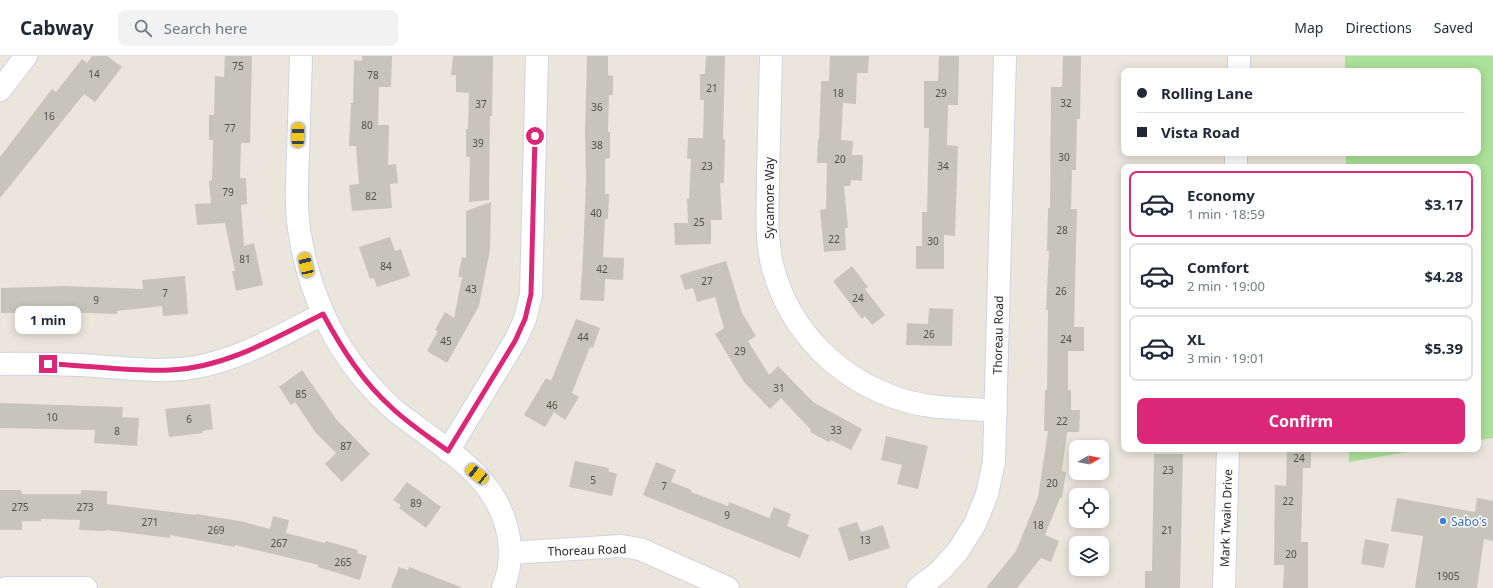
<!DOCTYPE html>
<html lang="en">
<head>
<meta charset="utf-8">
<style>
  :root { --surface:#fff; --page:#f2f2f3; --text:#1f2937; --muted:#747a83; --line:#e0e1e3; --accent:#db2777 }
  body { margin:0; font-family:"Noto Sans",sans-serif; background:var(--page); color:var(--text); height:100vh; display:flex; flex-direction:column; font-size:15px; white-space:nowrap }
  * { box-sizing:border-box; margin:0 }
  p { font-size:13px; color:var(--muted) }
  .icon { flex:none; width:22px; height:22px; fill:none; stroke:currentColor; stroke-width:2; stroke-linecap:round; stroke-linejoin:round }
  .map { position:relative; flex:1; overflow:hidden }
  .drawer { position:absolute; left:1121px; top:108px; width:360px; height:288px; display:flex; flex-direction:column; background:var(--surface); border-radius:8px; box-shadow:0 2px 10px #0003 }
  .drawer>* { flex:none }
  .banner { position:absolute; left:1121px; top:12px; width:360px; height:88px; border-radius:8px; box-shadow:0 2px 10px #0003; display:grid; align-content:center; height:88px; padding:0 16px; background:var(--surface) }
  .needle { width:26px; rotate:81deg }
  .tools { position:absolute; left:1069px; top:384px; display:grid; gap:8px }
  .tools a { display:grid; place-items:center; width:40px; height:40px; border-radius:8px; background:var(--surface); box-shadow:0 2px 10px #0003; font-size:20px }
  .end { position:absolute; width:18px; height:18px; margin:-9px; border:5px solid #db2777; background:#fff; box-shadow:0 0 0 2px #fff }
  .from { border-radius:50% }
  .bubble { position:absolute; height:28px; border-radius:8px; background:var(--surface); box-shadow:0 2px 10px #0003; font-size:13px; font-weight:700; line-height:28px; text-align:center }
  .car { position:absolute; width:12px; height:24px; margin:-12px -6px; border-radius:5px; box-shadow:0 0 3px 1px #0007; background:linear-gradient(#f5c518 24%,#345 0 40%,#f5c518 0 76%,#345 0 86%,#f5c518 0) }
  .banner b { display:flex; align-items:center; gap:14px; height:38px; font-size:15px }
  .banner b+b { border-top:1px solid var(--line) }
  .banner i { width:10px; height:10px; background:var(--text) }
  ul { padding:7px 0 0; list-style:none }
  li { display:flex; align-items:center; gap:12px; height:66px; margin:0 8px 6px; padding:0 8px; border:2px solid var(--line); border-radius:8px }
  li div { flex:1 }
  li b { display:block; font-size:15px }
  li em { font-style:normal; font-weight:700 }
  li.active { border-color:var(--accent) }
  li>.icon { width:36px; height:36px; stroke-width:1.5 }
  .action { display:flex; gap:8px; margin-top:auto; padding:8px 16px }
  .action a { flex:1; height:46px; border-radius:8px; background:var(--accent); color:#fff; font-size:16px; font-weight:700; line-height:46px; text-align:center }
  header { display:flex; align-items:center; gap:24px; box-sizing:border-box; height:56px; padding:0 20px; background:var(--surface); border-bottom:1px solid var(--line) }
  header strong { font-size:19px }
  nav { display:flex; gap:22px; margin-inline-start:auto; font-size:14px }
  .search { width:280px; height:36px; background:var(--page); display:flex; align-items:center; gap:10px; box-sizing:border-box; padding:0 14px; border-radius:8px; color:var(--muted); font-size:15px }
  .map>svg:first-child { display:block }
  .green { fill:#ace199 }
  .building { fill:#c7c4ba }
  .lines { fill:none; stroke-linecap:round; stroke-linejoin:round }
  .minor-casing { stroke:#d1d3e2; stroke-width:24 }
  .minor { stroke:#fff; stroke-width:22 }
  .route { stroke:#db2777; stroke-width:5 }
  .shop-dot { fill:#3f7fe0; stroke:#fff; stroke-width:1.5 }
  .labels { text-anchor:middle; dominant-baseline:central; stroke-width:3; stroke-linejoin:round; paint-order:stroke }
  .number-label { font-size:10px; fill:#50504d }
  .street-label { font-size:12px; fill:#292929; stroke:#fff }
  .shop-label { font-size:12px; fill:#366cbe; stroke:#fff; text-anchor:start }
</style>
</head>
<body>
<header>
<strong>Cabway</strong>
<div class="search"><svg class="icon" aria-label="search" viewBox="0 0 24 24"><circle cx="10" cy="10" r="6"/><path d="M15 15l6 6"/></svg>Search here</div>
<nav><a>Map</a><a>Directions</a><a>Saved</a></nav>
</header>
<div class="map">
<svg width="1493" height="532" viewBox="0 0 1493 532">
  <rect width="100%" height="100%" fill="#ebe6db"/>
  <g class="green">
    <path d="M1345,0H1493V382L1478,384V111H1346V97H1478V15H1345Z"/>
    <path d="M1349,393H1425L1349,406Z"/>
  </g>
  <g class="building">
    <path d="M92,0H107L122,11L95,46L84,38L0,142V101L52,33L56,36L82,3L87,7Z"/>
    <path d="M225,0H252L250,87H241L240,122H246L247,148L241,149L244,190L254,187L263,229L236,235L232,215H235L225,167L197,169L195,148L211,147L209,125L212,124L213,84H209V59H214L215,20L224,21Z"/>
    <path d="M362,0H392L391,31H379L378,69H389L388,109L396,108L398,127L390,128L392,152L352,155L349,129L359,128L356,90H349L351,47H353L354,4L362,5Z"/>
    <path d="M453,0H493L492,60H490L489,144L469,146L470,101H466V73H468L469,37L456,36V19H451Z"/>
    <path d="M587,0H608V19L613,20V39H609L608,76H610V102L605,103V138H609L608,163H605L603,201L624,202L623,224L605,223L604,245L580,244L583,200L586,125L585,76Z"/>
    <path d="M706,0H725L723,83H725L724,127H720L722,164H711V188L675,189L674,167H688L687,143H689L691,103H687L688,82H703L704,44H700V18H705Z"/>
    <path d="M830,0H869L868,17H857L856,48L843,47L841,84L853,85L852,99H863L862,125L851,124L850,130H844L848,172H845L846,194L824,196L820,154L826,153L827,107H817L818,83H819L821,25H829Z"/>
    <path d="M939,0H959L958,49H948L947,89L958,90L955,180L944,179V213H916V190H922V156H927L929,72H924V25H938Z"/>
    <path d="M1063,0H1081L1080,63H1077L1076,114H1072L1071,153H1077L1074,271H1084V295H1068V334H1071V354H1080L1079,376H1067L1062,415L1066,416L1062,442H1060L1045,479L1059,485L1051,506L1041,502L1017,532H986L1016,495L1038,441L1048,375H1044L1045,334H1047L1048,254H1046L1049,195H1047L1048,152H1050L1051,31H1062Z"/>
    <path d="M491,146L490,194L479,250L447,307L427,295L438,275L435,274L445,256L454,262L462,221H458L462,201L466,202V155Z"/>
    <path d="M390,181L395,195L401,193L410,220L377,231L374,222L370,223L359,191Z"/>
    <path d="M726,205L742,257L756,280L748,285L769,319L778,310L813,346L862,373L851,394L831,384L829,386L810,376L811,374L781,342L770,353L744,326L715,278L724,272L715,241L697,246L693,232L685,234L680,219Z"/>
    <path d="M852,210L868,231L865,233L885,259L872,269L865,260L862,263L833,225Z"/>
    <path d="M185,220L188,258L163,260L162,250L117,255V258L58,256L1,257V232L65,230L143,233L142,224Z"/>
    <path d="M929,252L953,253L952,290L906,289L907,267L928,268Z"/>
    <path d="M576,263L600,272L593,292L590,291L572,337L579,341L565,364L554,356L545,371L524,359L546,322L551,325Z"/>
    <path d="M302,314L336,363L370,398L342,426L325,408L336,397L316,377L295,346L291,349L279,331Z"/>
    <path d="M0,347L123,351L122,361L139,362L137,390L94,387L95,374L0,372Z"/>
    <path d="M210,348L213,373L202,375L203,377L169,381L165,353Z"/>
    <path d="M886,380L928,390L918,433L897,428L902,409L881,404Z"/>
    <path d="M1287,393H1311V412H1303L1301,486H1308V532H1283L1284,509H1274L1275,429L1286,430Z"/>
    <path d="M1154,398H1183L1180,532H1145V515H1152Z"/>
    <path d="M575,405L609,412L608,415L617,418L612,440L569,431Z"/>
    <path d="M656,406L676,414L671,426L692,434L691,436L728,450L729,446L769,462L774,451L791,458L787,470L809,479L800,502L643,439Z"/>
    <path d="M407,426L441,451L426,472L399,452L401,449L393,444Z"/>
    <path d="M0,434H21L22,438H81V434L107,435V448L196,459V458L240,465L270,473L273,460L289,464L286,477L325,487L326,485L358,494L357,497L367,500L360,524L318,511L319,509L235,489V491L170,479V482L106,474V475L79,474L80,464L41,463V465H22V474H0Z"/>
    <path d="M1397,442L1475,456L1477,442L1493,445V485L1484,483L1477,532H1415L1423,480L1391,475Z"/>
    <path d="M857,466L861,476L883,469L890,492L849,505L838,472Z"/>
    <path d="M1365,483L1389,488L1384,512L1361,508Z"/>
    <path d="M399,511L408,514L409,511L461,531L460,532H391Z"/>
  </g>
  <g class="lines">
    <defs>
      <g id="minor">
        <path d="M301,0C300,33 299,65 298,98C297,127 295,156 301,184C305,209 313,234 323,257C338,292 363,325 391,351C397,357 405,362 413,368C451,397 492,420 506,469C512,490 511,512 503,532"/>
        <path d="M771,0C770,40 769,81 768,121C768,151 765,182 773,212C790,276 840,325 903,344C929,353 968,352 996,355"/>
        <path d="M1239,15V0"/>
        <path d="M0,34L26,0"/>
        <path d="M1236,111V97"/>
        <path d="M0,308C26,307 53,308 79,309C122,311 164,319 206,309C248,299 285,277 323,258"/>
        <path d="M448,395L515,285L525,263L531,239L537,0"/>
        <path d="M510,497L621,490L640,493L728,532"/>
        <path d="M6,532H86"/>
        <path d="M918,532L939,516L958,495L975,468L987,438L994,406L1005,0"/>
        <path d="M1224,532L1228,393"/>
      </g>
    </defs>
    <use href="#minor" class="minor-casing"/>
    <use href="#minor" class="minor"/>
  </g>
  <g class="lines">
    <path class="route" d="M48,308C88,309 129,316 170,314C225,312 275,282 323,258C342,293 362,325 392,352C409,368 429,381 448,395L515,285L525,263L531,238L535,80"/>
  </g>
  <circle class="shop-dot" cx="1443" cy="465" r="4"/>
  <g class="labels">
    <g class="number-label">
      <text x="238" y="10">75</text>
      <text x="94" y="18">14</text>
      <text x="373" y="19">78</text>
      <text x="712" y="32">21</text>
      <text x="838" y="37">18</text>
      <text x="941" y="37">29</text>
      <text x="1066" y="47">32</text>
      <text x="481" y="48">37</text>
      <text x="597" y="51">36</text>
      <text x="49" y="60">16</text>
      <text x="367" y="69">80</text>
      <text x="230" y="72">77</text>
      <text x="478" y="87">39</text>
      <text x="597" y="89">38</text>
      <text x="1064" y="101">30</text>
      <text x="840" y="103">20</text>
      <text x="707" y="110">23</text>
      <text x="943" y="110">34</text>
      <text x="228" y="136">79</text>
      <text x="371" y="140">82</text>
      <text x="596" y="157">40</text>
      <text x="699" y="166">25</text>
      <text x="1062" y="174">28</text>
      <text x="834" y="183">22</text>
      <text x="933" y="185">30</text>
      <text x="245" y="203">81</text>
      <text x="386" y="210">84</text>
      <text x="602" y="213">42</text>
      <text x="707" y="225">27</text>
      <text x="471" y="233">43</text>
      <text x="1061" y="235">26</text>
      <text x="165" y="237">7</text>
      <text x="858" y="242">24</text>
      <text x="96" y="244">9</text>
      <text x="929" y="278">26</text>
      <text x="583" y="281">44</text>
      <text x="1066" y="283">24</text>
      <text x="446" y="285">45</text>
      <text x="740" y="295">29</text>
      <text x="779" y="332">31</text>
      <text x="301" y="338">85</text>
      <text x="552" y="349">46</text>
      <text x="52" y="361">10</text>
      <text x="189" y="363">6</text>
      <text x="1062" y="365">22</text>
      <text x="836" y="374">33</text>
      <text x="117" y="375">8</text>
      <text x="346" y="390">87</text>
      <text x="1299" y="402">24</text>
      <text x="1168" y="414">23</text>
      <text x="593" y="424">5</text>
      <text x="1052" y="427">20</text>
      <text x="664" y="430">7</text>
      <text x="1288" y="445">22</text>
      <text x="416" y="447">89</text>
      <text x="20" y="451">275</text>
      <text x="85" y="451">273</text>
      <text x="727" y="459">9</text>
      <text x="150" y="466">271</text>
      <text x="1038" y="469">18</text>
      <text x="216" y="474">269</text>
      <text x="1167" y="474">21</text>
      <text x="865" y="484">13</text>
      <text x="279" y="487">267</text>
      <text x="1291" y="498">20</text>
      <text x="343" y="506">265</text>
      <text x="1448" y="520">1905</text>
    </g>
    <g class="street-label">
      <text transform="translate(769 142) rotate(-90)">Sycamore Way</text>
      <text transform="translate(998 279) rotate(-89)">Thoreau Road</text>
      <text transform="translate(1226 462) rotate(-88)">Mark Twain Drive</text>
      <text transform="translate(587 494) rotate(-2)">Thoreau Road</text>
    </g>
    <g class="shop-label">
      <text x="1451" y="465">Sabo's</text>
    </g>
  </g>
</svg>
<div class="tools">
<a><svg class="needle" viewBox="-14 -14 28 28"><path d="M0-13l5 13h-10z" fill="#e53935"/><path d="M0 13l5-13h-10z" fill="#747a83"/></svg></a>
<a><svg class="icon" aria-label="locate" viewBox="0 0 24 24"><circle cx="12" cy="12" r="6"/><path d="M12 2v4M12 18v4M2 12h4M18 12h4"/></svg></a>
<a><svg class="icon" aria-label="layers" viewBox="0 0 24 24"><path d="M12 4l9 5-9 5-9-5zM3 14l9 5 9-5"/></svg></a>
</div>
<i class="end from" style="left:535px;top:80px"></i>
<i class="end" style="left:48px;top:308px"></i>
<div class="bubble" style="left:15px;top:250px;width:66px">1 min</div>
<i class="car" style="left:298px;top:79px;rotate:1deg"></i>
<i class="car" style="left:306px;top:209px;rotate:347deg"></i>
<i class="car" style="left:477px;top:418px;rotate:308deg"></i>
<div class="banner">
<b><i class="from"></i>Rolling Lane</b>
<b><i></i>Vista Road</b>
</div>
<section class="drawer">
<ul>
<li class="active"><svg class="icon" aria-label="car" viewBox="0 0 24 24"><path d="M5 17H2v-5l4-1 3-4h7l3 4 3 1v5h-3M9 17h6M6 11h13"/><circle cx="7" cy="17" r="2"/><circle cx="17" cy="17" r="2"/></svg><div><b>Economy</b><p>1 min · 18:59</p></div><em>$3.17</em></li>
<li><svg class="icon" aria-label="car" viewBox="0 0 24 24"><path d="M5 17H2v-5l4-1 3-4h7l3 4 3 1v5h-3M9 17h6M6 11h13"/><circle cx="7" cy="17" r="2"/><circle cx="17" cy="17" r="2"/></svg><div><b>Comfort</b><p>2 min · 19:00</p></div><em>$4.28</em></li>
<li><svg class="icon" aria-label="car" viewBox="0 0 24 24"><path d="M5 17H2v-5l4-1 3-4h7l3 4 3 1v5h-3M9 17h6M6 11h13"/><circle cx="7" cy="17" r="2"/><circle cx="17" cy="17" r="2"/></svg><div><b>XL</b><p>3 min · 19:01</p></div><em>$5.39</em></li>
</ul>
<div class="action"><a>Confirm</a></div>
</section>
</div>
</body>
</html>
